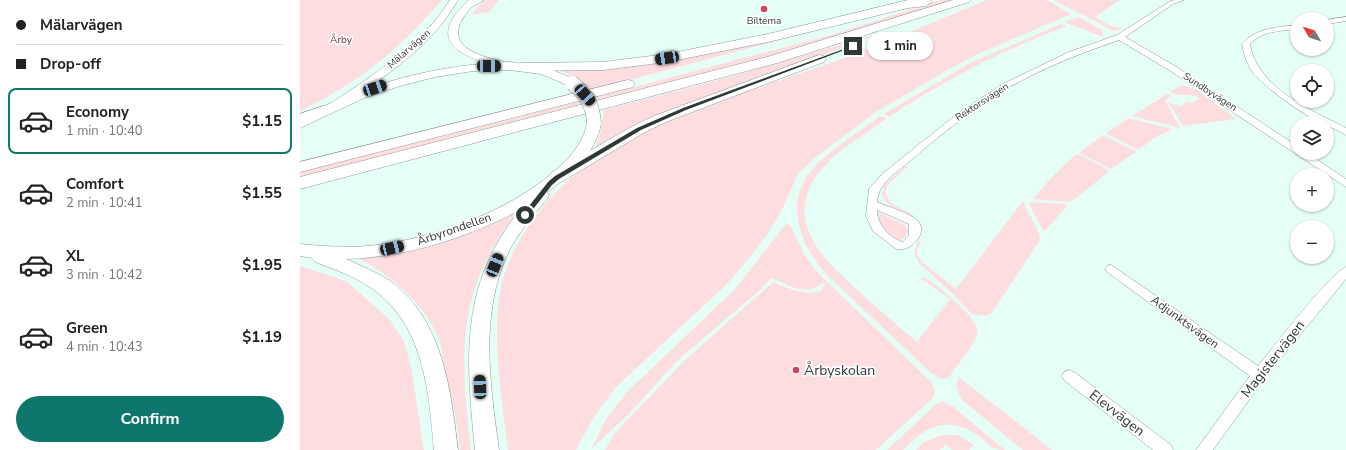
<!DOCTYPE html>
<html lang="en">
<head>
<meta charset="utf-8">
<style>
  :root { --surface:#fff; --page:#f2f2f2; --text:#222; --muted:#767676; --line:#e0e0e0; --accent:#0f766e }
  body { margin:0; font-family:"Nunito Sans",sans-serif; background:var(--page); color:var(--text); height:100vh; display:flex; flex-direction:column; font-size:15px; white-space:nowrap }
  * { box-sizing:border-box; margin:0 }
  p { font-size:13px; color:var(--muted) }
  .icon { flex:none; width:22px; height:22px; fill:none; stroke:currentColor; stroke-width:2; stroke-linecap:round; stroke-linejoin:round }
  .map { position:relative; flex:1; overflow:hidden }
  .panel { display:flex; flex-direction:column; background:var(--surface); width:300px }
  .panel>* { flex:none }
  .guide { display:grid; align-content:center; height:88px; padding:0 16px; background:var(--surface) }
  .needle { width:26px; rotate:309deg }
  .tools { position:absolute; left:990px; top:12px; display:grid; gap:8px }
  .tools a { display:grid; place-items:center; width:44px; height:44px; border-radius:50%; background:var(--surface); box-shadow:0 1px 3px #0004; font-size:20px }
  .end { position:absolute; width:18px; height:18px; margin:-9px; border:5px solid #2e3835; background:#fff; box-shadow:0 0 0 2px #fff }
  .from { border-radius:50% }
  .bubble { position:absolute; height:28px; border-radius:14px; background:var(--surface); box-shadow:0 1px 3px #0004; font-size:13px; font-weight:700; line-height:28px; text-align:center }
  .car { position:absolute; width:12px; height:24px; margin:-12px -6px; border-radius:5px; box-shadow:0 0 3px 1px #0007; background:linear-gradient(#222 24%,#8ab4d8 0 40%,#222 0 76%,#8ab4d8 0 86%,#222 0) }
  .guide b { display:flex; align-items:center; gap:14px; height:38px; font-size:15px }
  .guide b+b { border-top:1px solid var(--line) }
  .guide i { width:10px; height:10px; background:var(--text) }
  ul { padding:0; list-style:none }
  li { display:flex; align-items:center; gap:12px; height:66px; margin:0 8px 6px; padding:0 8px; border:2px solid transparent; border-radius:8px }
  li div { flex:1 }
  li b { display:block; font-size:15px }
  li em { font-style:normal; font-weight:700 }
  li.on { border-color:var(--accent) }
  li>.icon { width:36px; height:36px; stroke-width:1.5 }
  .action { display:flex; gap:8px; margin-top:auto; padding:8px 16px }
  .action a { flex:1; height:46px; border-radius:24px; background:var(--accent); color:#fff; font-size:16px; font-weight:700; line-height:46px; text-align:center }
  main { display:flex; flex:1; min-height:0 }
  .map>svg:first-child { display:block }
  .green { fill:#fddde0 }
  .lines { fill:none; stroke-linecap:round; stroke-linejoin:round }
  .street-casing { stroke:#859d95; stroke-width:1 }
  .secondary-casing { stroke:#859d95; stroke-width:1 }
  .primary-casing { stroke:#859d95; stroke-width:1 }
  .highway-casing { stroke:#859d95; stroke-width:1 }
  .street { fill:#fff; fill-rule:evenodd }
  .secondary { fill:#fff; fill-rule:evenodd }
  .primary { fill:#fff; fill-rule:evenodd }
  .highway { fill:#fff; fill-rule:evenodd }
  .primary-bridge-casing { stroke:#859d95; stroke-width:15; stroke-linecap:butt }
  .primary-bridge { stroke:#fff; stroke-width:14 }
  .route { fill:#2e3835 }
  .poi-dot { fill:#d34360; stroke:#fff; stroke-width:1.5 }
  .labels { text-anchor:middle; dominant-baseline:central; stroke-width:3.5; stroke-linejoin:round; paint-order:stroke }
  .far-poi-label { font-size:10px; fill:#2e3835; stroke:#fff }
  .far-park-label { font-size:10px; fill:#6c2b36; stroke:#fff }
  .far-street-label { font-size:10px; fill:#2e3835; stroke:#fff }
  .street-label { font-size:12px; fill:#2e3835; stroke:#fff }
  .near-street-label { font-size:14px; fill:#2e3835; stroke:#fff }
  .near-poi-label { font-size:14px; fill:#2e3835; stroke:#fff; text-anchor:start }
</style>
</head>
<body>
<main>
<section class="panel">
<div class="guide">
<b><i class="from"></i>Mälarvägen</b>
<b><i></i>Drop-off</b>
</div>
<ul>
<li class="on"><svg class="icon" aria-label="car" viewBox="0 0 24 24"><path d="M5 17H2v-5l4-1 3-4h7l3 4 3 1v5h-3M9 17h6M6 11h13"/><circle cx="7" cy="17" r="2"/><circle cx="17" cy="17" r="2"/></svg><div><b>Economy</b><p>1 min · 10:40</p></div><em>$1.15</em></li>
<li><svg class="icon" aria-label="car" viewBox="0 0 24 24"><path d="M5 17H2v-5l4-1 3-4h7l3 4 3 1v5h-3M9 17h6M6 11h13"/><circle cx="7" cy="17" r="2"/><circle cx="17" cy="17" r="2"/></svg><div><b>Comfort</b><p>2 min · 10:41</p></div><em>$1.55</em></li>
<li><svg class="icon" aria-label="car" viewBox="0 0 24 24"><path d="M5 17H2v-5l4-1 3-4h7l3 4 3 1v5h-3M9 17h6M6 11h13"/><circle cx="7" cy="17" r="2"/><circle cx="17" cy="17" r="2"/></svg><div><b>XL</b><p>3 min · 10:42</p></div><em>$1.95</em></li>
<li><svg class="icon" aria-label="car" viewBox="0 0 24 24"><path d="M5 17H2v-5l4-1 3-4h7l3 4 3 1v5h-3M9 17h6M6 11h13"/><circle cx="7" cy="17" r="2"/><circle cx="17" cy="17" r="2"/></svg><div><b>Green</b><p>4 min · 10:43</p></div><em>$1.19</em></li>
</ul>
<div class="action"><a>Confirm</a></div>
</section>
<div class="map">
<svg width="1046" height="450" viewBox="0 0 1046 450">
  <rect width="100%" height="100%" fill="#e5fef6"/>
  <g class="green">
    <path d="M0,0H142C101,48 57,84 0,111Z"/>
    <path d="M186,0H199L189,12L171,15L178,6Z"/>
    <path d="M640,0H655C539,40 419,71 300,102L297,97L534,34Z"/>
    <path d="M687,0H747L771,14L680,53L644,72L576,112L513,159L498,174L482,210L467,235L446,262L426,285L315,388L292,420L276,450H208C202,398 187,316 207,267C258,139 403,108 519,67C576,47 631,23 687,0Z"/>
    <path d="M754,0H820L795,17L811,26L823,28L814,31Z"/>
    <path d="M779,17L802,30L803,37L764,22Z"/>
    <path d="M540,24L292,90L277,78L261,71L347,65L463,42Z"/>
    <path d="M761,24L767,26C703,50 646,79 589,117L584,114L670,63Z"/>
    <path d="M587,31L346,121L295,149L300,135L304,110L433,76Z"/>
    <path d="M883,85L897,90L936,119L883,126L868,102L880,107L887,102L892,103L900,98C887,92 882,98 870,92Z"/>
    <path d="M867,94L872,96L865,100L880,128L832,116Z"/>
    <path d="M281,101L284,107L0,179V171Z"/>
    <path d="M580,116L587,118C565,135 537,150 520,171C479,222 528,264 564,296C581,311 599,327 617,342L650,299L620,278L625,277C636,285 682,320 677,334C673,347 658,364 650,376C643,382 637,377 630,372L527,275C503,248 485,210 507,176C521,155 559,132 580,116Z"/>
    <path d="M829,118L871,129L872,130L857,136L840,149H836L806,133Z"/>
    <path d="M803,135L836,151V152L811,169L779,153Z"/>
    <path d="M775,155H780L807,169L808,172L775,199L768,202L733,199L751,178Z"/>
    <path d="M609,165L588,185L585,193L592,204L614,215L613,216C601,211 585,207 582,194L584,185L605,166Z"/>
    <path d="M723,201L739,233L740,240L691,314L684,316L672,314L653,294L619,263L614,252L618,241L621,242L617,250V255L622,262L656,289Z"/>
    <path d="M731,202L764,204L767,206L745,231L742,229L729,204Z"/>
    <path d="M216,210L217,213C155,289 160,358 171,450H160C158,423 152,398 145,372C143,362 143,351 140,342C128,307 90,274 58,258L96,253Z"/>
    <path d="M578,212L605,225L608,231L604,238L599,240C589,238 578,222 578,212Z"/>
    <path d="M486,224L490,225L505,255L515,270L632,383L635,392L633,398L576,450H305L315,433L384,361L473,282C487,288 507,297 522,290L525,282L510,290L494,288L472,278L459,291L379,359L329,414L292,448L306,419L327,392L435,289Z"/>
    <path d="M0,266L46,281L90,320L104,341L111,367L124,450H0Z"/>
    <path d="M659,377L752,450H723L662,400L656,387Z"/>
    <path d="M642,401L651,405L705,450C690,450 690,444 679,436C647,415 626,426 603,450H587L636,404Z"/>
    <path d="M642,435H658L674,445L669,450H652L646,444L640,450H616L624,442Z"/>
  </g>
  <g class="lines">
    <defs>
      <g id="street">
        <path d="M176,0H184L168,9L163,8Z"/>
        <path d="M874,0H884L873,4L825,37L875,66L997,146V153H1007L1046,179V187L869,70L819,40C782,53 742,68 708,88C673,109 641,134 610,161C597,172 578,183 577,202C586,206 611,214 617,220C630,232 610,253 596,249L573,231L566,216L569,189L582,174L657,114L703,84L769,52L817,35L869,2ZM577,210L609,224V235L603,242C590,239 576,223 577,210Z"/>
        <path d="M1046,17V21L1027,24V20Z"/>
        <path d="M997,25V29C980,31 962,31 950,44C957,88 1011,110 1046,128V135L1027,125V123C1011,123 964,86 953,73C947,64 944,55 942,44C956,28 978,27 997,25Z"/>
        <path d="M811,265L958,366C971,350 1032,271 1046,267V279L964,379L913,450H896L950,376L807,272L805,269L807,266Z"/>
        <path d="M769,370L774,372L871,445L873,450H853L764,380L762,376L764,372Z"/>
      </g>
      <g id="secondary">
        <path d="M150,0H158C131,47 86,76 41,106H33L31,104L33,102C76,73 122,45 150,0Z"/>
        <path d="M169,0H178C172,7 165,13 161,22C145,54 199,60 219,65L220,67L219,69L215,70C176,61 116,48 169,0Z"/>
      </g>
      <g id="primary">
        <path d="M210,62L248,68L276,80L278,83L272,87L241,74L210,70L173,71L135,77L100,86L64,98L0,128V118C67,83 135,65 210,62Z"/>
        <path d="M294,119L299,120L301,123C297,152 270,176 247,192L249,195L247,199C233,215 219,232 209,251C179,313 190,384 199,450H175C166,359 159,285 220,210C167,238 107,257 46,259C61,266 77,272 90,281C143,319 151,391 158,450H134C129,394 125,331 78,293C60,278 36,270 15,262L12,258L0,256V244C22,246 44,248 67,246C135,240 225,207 271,155C276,148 281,142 284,134C286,129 286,124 289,120Z"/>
      </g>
      <g id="highway">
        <path d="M608,0H630L632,2L626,6L608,8L468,42L367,62L303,70L221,71L216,70L214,67L216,64L221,63L303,62L367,54L468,34Z"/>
        <path d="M653,0H671L669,2L477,63L0,189V177L467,57Z"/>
        <path d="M519,55L524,56L526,59L524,62L366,122L345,132L263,181L257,183L251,181L248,177L251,173L333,126L354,116Z"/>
        <path d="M328,80L333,81L335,84L333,87L0,172V162Z"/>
        <path d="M23,106L29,108L31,111L29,114L0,125V114Z"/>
      </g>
    </defs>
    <use href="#street" class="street-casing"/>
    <use href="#secondary" class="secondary-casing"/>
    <use href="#primary" class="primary-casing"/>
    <use href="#highway" class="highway-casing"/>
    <use href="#street" class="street"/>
    <use href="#secondary" class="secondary"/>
    <use href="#primary" class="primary"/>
    <use href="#highway" class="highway"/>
    <defs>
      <path id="primary-bridge" d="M272,83C286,94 293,105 294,123"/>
    </defs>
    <use href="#primary-bridge" class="primary-bridge-casing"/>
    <use href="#primary-bridge" class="primary-bridge"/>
  </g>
  <path class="route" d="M552,46H555L386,110L341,130L259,179L252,185L227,217L222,215L248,182L255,176L337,128L383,108Z"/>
  <g class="poi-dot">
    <circle cx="464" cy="9" r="4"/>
    <circle cx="496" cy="370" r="4"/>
  </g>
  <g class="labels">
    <g class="far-poi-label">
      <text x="464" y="21">Biltema</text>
    </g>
    <g class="far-park-label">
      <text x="41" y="40">Årby</text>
    </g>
    <g class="far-street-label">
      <text transform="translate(109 49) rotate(-41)">Mälarvägen</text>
      <text transform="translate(910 92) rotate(33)">Sundbyvägen</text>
      <text transform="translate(682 102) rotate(-33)">Rektorsvägen</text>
    </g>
    <g class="street-label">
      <text transform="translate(154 229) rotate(-19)">Årbyrondellen</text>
      <text transform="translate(885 322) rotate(36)">Adjunktsvägen</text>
    </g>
    <g class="near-street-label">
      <text transform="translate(973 359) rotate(-52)">Magistervägen</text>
      <text transform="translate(817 413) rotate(38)">Elevvägen</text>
    </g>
    <g class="near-poi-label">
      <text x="504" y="370">Årbyskolan</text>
    </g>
  </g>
</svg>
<div class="tools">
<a><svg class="needle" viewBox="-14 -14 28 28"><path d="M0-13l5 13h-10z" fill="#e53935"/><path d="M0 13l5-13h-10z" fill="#767676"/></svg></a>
<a><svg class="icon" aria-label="locate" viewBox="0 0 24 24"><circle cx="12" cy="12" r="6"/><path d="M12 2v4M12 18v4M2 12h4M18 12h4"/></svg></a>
<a><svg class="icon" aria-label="layers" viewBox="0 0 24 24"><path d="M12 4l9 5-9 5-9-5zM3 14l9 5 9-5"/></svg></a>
<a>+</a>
<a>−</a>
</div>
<i class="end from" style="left:225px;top:215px"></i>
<i class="end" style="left:553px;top:46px"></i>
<div class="bubble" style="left:567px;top:32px;width:66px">1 min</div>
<i class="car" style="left:367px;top:58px;rotate:261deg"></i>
<i class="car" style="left:189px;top:66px;rotate:91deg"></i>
<i class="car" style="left:75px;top:88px;rotate:71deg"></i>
<i class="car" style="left:285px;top:95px;rotate:138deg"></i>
<i class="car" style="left:92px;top:248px;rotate:77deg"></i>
<i class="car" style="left:195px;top:265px;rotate:22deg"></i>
<i class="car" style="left:180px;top:387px;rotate:358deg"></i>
</div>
</main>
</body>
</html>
